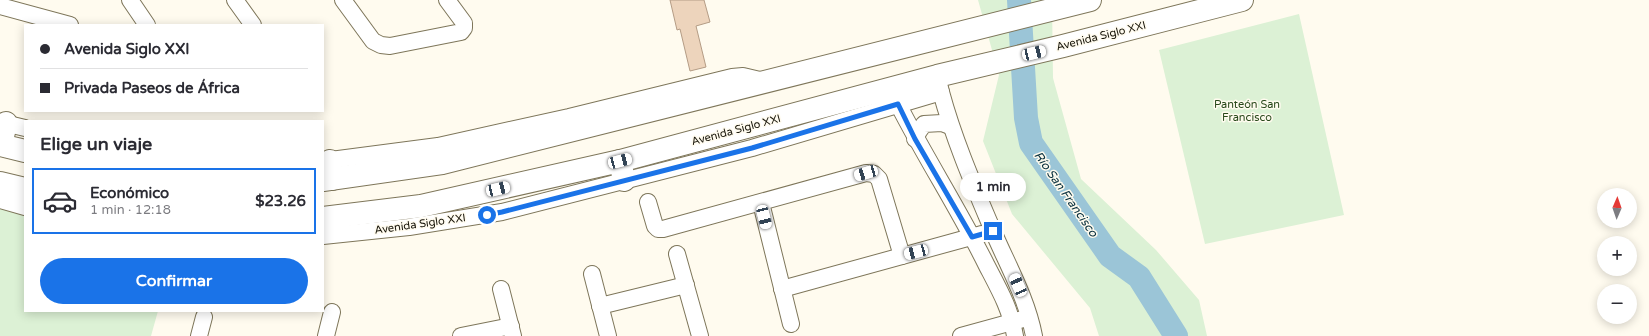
<!DOCTYPE html>
<html lang="es">
<head>
<meta charset="utf-8">
<style>
  :root { --surface:#fff; --page:#f2f2f3; --text:#2b2b33; --muted:#7c7c81; --line:#e1e1e2; --accent:#1a73e8 }
  body { margin:0; font-family:"Varela Round",sans-serif; background:var(--page); color:var(--text); height:100vh; display:flex; flex-direction:column; font-size:15px; white-space:nowrap }
  * { box-sizing:border-box; margin:0 }
  p { font-size:13px; color:var(--muted) }
  .icon { flex:none; width:22px; height:22px; fill:none; stroke:currentColor; stroke-width:2; stroke-linecap:round; stroke-linejoin:round }
  .map { position:relative; flex:1; overflow:hidden }
  .panel { position:absolute; left:24px; top:120px; width:300px; height:192px; display:flex; flex-direction:column; background:var(--surface); border-radius:0px; box-shadow:0 2px 10px #0003 }
  .panel>* { flex:none }
  .hud { position:absolute; left:24px; top:24px; width:300px; height:88px; border-radius:0px; box-shadow:0 2px 10px #0003; display:grid; align-content:center; height:88px; padding:0 16px; background:var(--surface) }
  .needle { width:26px; rotate:2deg }
  .fabs { position:absolute; left:1597px; top:188px; display:grid; gap:8px }
  .fabs a { display:grid; place-items:center; width:40px; height:40px; border-radius:50%; background:var(--surface); box-shadow:0 2px 10px #0003; font-size:20px }
  .end { position:absolute; width:18px; height:18px; margin:-9px; border:5px solid #1a73e8; background:#fff; box-shadow:0 0 0 2px #fff }
  .from { border-radius:50% }
  .bubble { position:absolute; height:28px; border-radius:14px; background:var(--surface); box-shadow:0 2px 10px #0003; font-size:13px; font-weight:800; line-height:28px; text-align:center }
  .car { position:absolute; width:12px; height:24px; margin:-12px -6px; border-radius:5px; box-shadow:0 0 3px 1px #0007; background:linear-gradient(#fff 24%,#345 0 40%,#fff 0 76%,#345 0 86%,#fff 0) }
  .hud b { display:flex; align-items:center; gap:14px; height:38px; font-size:15px }
  .hud b+b { border-top:1px solid var(--line) }
  .hud i { width:10px; height:10px; background:var(--text) }
  ul { padding:0; list-style:none }
  li { display:flex; align-items:center; gap:12px; height:66px; margin:0 8px 6px; padding:0 8px; border:2px solid transparent; border-radius:0px }
  li div { flex:1 }
  li b { display:block; font-size:15px }
  li em { font-style:normal; font-weight:800 }
  li.active { border-color:var(--accent) }
  li>.icon { width:36px; height:36px; stroke-width:1.5 }
  h2 { padding:0 16px; font-size:18px; line-height:48px }
  .primary-button { display:flex; gap:8px; margin-top:auto; padding:8px 16px }
  .primary-button a { flex:1; height:46px; border-radius:24px; background:var(--accent); color:#fff; font-size:16px; font-weight:800; line-height:46px; text-align:center }
  .map>svg:first-child { display:block }
  .green { fill:#dcf1d5 }
  .lines { fill:none; stroke-linecap:round; stroke-linejoin:round }
  .river { stroke:#9bc5d7; stroke-width:24 }
  .building { fill:#edd4bc; stroke:#b49c85 }
  .minor-casing { stroke:#7e765a; stroke-width:18 }
  .highway-casing { stroke:#7e765a; stroke-width:24 }
  .minor { stroke:#fff; stroke-width:16 }
  .highway { stroke:#fff; stroke-width:22 }
  .route { stroke:#1a73e8; stroke-width:5 }
  .labels { text-anchor:middle; dominant-baseline:central; stroke-width:3; stroke-linejoin:round; paint-order:stroke }
  .street-label { font-size:11px; fill:#151207; stroke:#fffbef }
  .park-label { font-size:11px; fill:#28481a; stroke:#fffbef }
  .water-label { font-size:12px; font-style:italic; fill:#082f3d; stroke:#fffbef }
</style>
</head>
<body>
<div class="map">
<svg width="1649" height="336" viewBox="0 0 1649 336">
  <rect width="100%" height="100%" fill="#fffbef"/>
  <g class="green">
    <path d="M978,0H1052L1053,78L1081,179L1156,250L1199,300L1207,336H1099L1090,308L1012,214L983,141L999,75Z"/>
    <path d="M1299,14L1344,215L1205,244L1159,50Z"/>
    <path d="M0,208L25,213V311H158L151,336H0Z"/>
  </g>
  <g class="lines">
    <path class="river" d="M1019,0L1026,118L1031,143L1110,256L1139,277L1176,336"/>
  </g>
  <path class="building" d="M670,0H704L710,22L696,26L706,67L690,71L680,29L677,30Z"/>
  <g class="lines">
    <defs>
      <g id="minor">
        <path d="M130,0L147,25"/>
        <path d="M235,0L253,25"/>
        <path d="M343,0L373,41L381,45L390,46L461,32L464,28V23L447,0"/>
        <path d="M0,6L70,25"/>
        <path d="M941,92C954,140 974,186 993,231C1008,266 1027,299 1034,336"/>
        <path d="M898,104C926,159 960,211 987,266C999,289 1011,310 1015,336"/>
        <path d="M0,122L25,128"/>
        <path d="M915,139L919,131L924,124L942,123L950,126"/>
        <path d="M323,161L438,146L569,117L732,77L743,76L764,81"/>
        <path d="M0,200L25,207"/>
        <path d="M648,202L655,226L658,229H663L866,173L874,174L879,179L902,256"/>
        <path d="M761,203L791,324"/>
        <path d="M323,236L409,227L502,212L752,148L941,92L937,76"/>
        <path d="M677,254L700,336"/>
        <path d="M592,274L608,336"/>
        <path d="M501,289L513,336"/>
        <path d="M782,289L982,234"/>
        <path d="M600,306L686,285"/>
        <path d="M199,336L204,317"/>
        <path d="M326,336L332,312"/>
        <path d="M461,336L511,326"/>
        <path d="M961,336L1023,319"/>
      </g>
      <g id="highway">
        <path d="M0,145L25,151"/>
        <path d="M1,145L6,123"/>
        <path d="M330,161L332,179"/>
        <path d="M620,161L624,180"/>
        <path d="M323,180L442,163L1090,0"/>
        <path d="M0,183L25,189"/>
        <path d="M323,218L421,206L620,161L937,76L1063,46L1242,0"/>
      </g>
    </defs>
    <use href="#minor" class="minor-casing"/>
    <use href="#highway" class="highway-casing"/>
    <use href="#minor" class="minor"/>
    <use href="#highway" class="highway"/>
  </g>
  <g class="lines">
    <path class="route" d="M487,215L502,212L752,148L898,104L915,139L972,237L993,231"/>
  </g>
  <g class="labels">
    <g class="street-label">
      <text transform="translate(1101 36) rotate(-14)">Avenida Siglo XXI</text>
      <text transform="translate(736 130) rotate(-15)">Avenida Siglo XXI</text>
      <text transform="translate(420 224) rotate(-8)">Avenida Siglo XXI</text>
    </g>
    <g class="park-label">
      <text x="1247" y="104">Panteón San<tspan x="1247" dy="13">Francisco</tspan></text>
    </g>
    <g class="water-label">
      <text transform="translate(1066 194) rotate(55)">Río San Francisco</text>
    </g>
  </g>
</svg>
<div class="fabs">
<a><svg class="needle" viewBox="-14 -14 28 28"><path d="M0-13l5 13h-10z" fill="#e53935"/><path d="M0 13l5-13h-10z" fill="#7c7c81"/></svg></a>
<a>+</a>
<a>−</a>
</div>
<i class="end from" style="left:487px;top:215px"></i>
<i class="end" style="left:993px;top:231px"></i>
<div class="bubble" style="left:960px;top:173px;width:66px">1 min</div>
<i class="car" style="left:1034px;top:53px;rotate:77deg"></i>
<i class="car" style="left:620px;top:161px;rotate:75deg"></i>
<i class="car" style="left:866px;top:173px;rotate:254deg"></i>
<i class="car" style="left:498px;top:189px;rotate:77deg"></i>
<i class="car" style="left:764px;top:217px;rotate:166deg"></i>
<i class="car" style="left:916px;top:252px;rotate:255deg"></i>
<i class="car" style="left:1018px;top:285px;rotate:336deg"></i>
<div class="hud">
<b><i class="from"></i>Avenida Siglo XXI</b>
<b><i></i>Privada Paseos de África</b>
</div>
<section class="panel">
<h2>Elige un viaje</h2>
<ul>
<li class="active"><svg class="icon" aria-label="car" viewBox="0 0 24 24"><path d="M5 17H2v-5l4-1 3-4h7l3 4 3 1v5h-3M9 17h6M6 11h13"/><circle cx="7" cy="17" r="2"/><circle cx="17" cy="17" r="2"/></svg><div><b>Económico</b><p>1 min · 12:18</p></div><em>$23.26</em></li>
</ul>
<div class="primary-button"><a>Confirmar</a></div>
</section>
</div>
</body>
</html>
